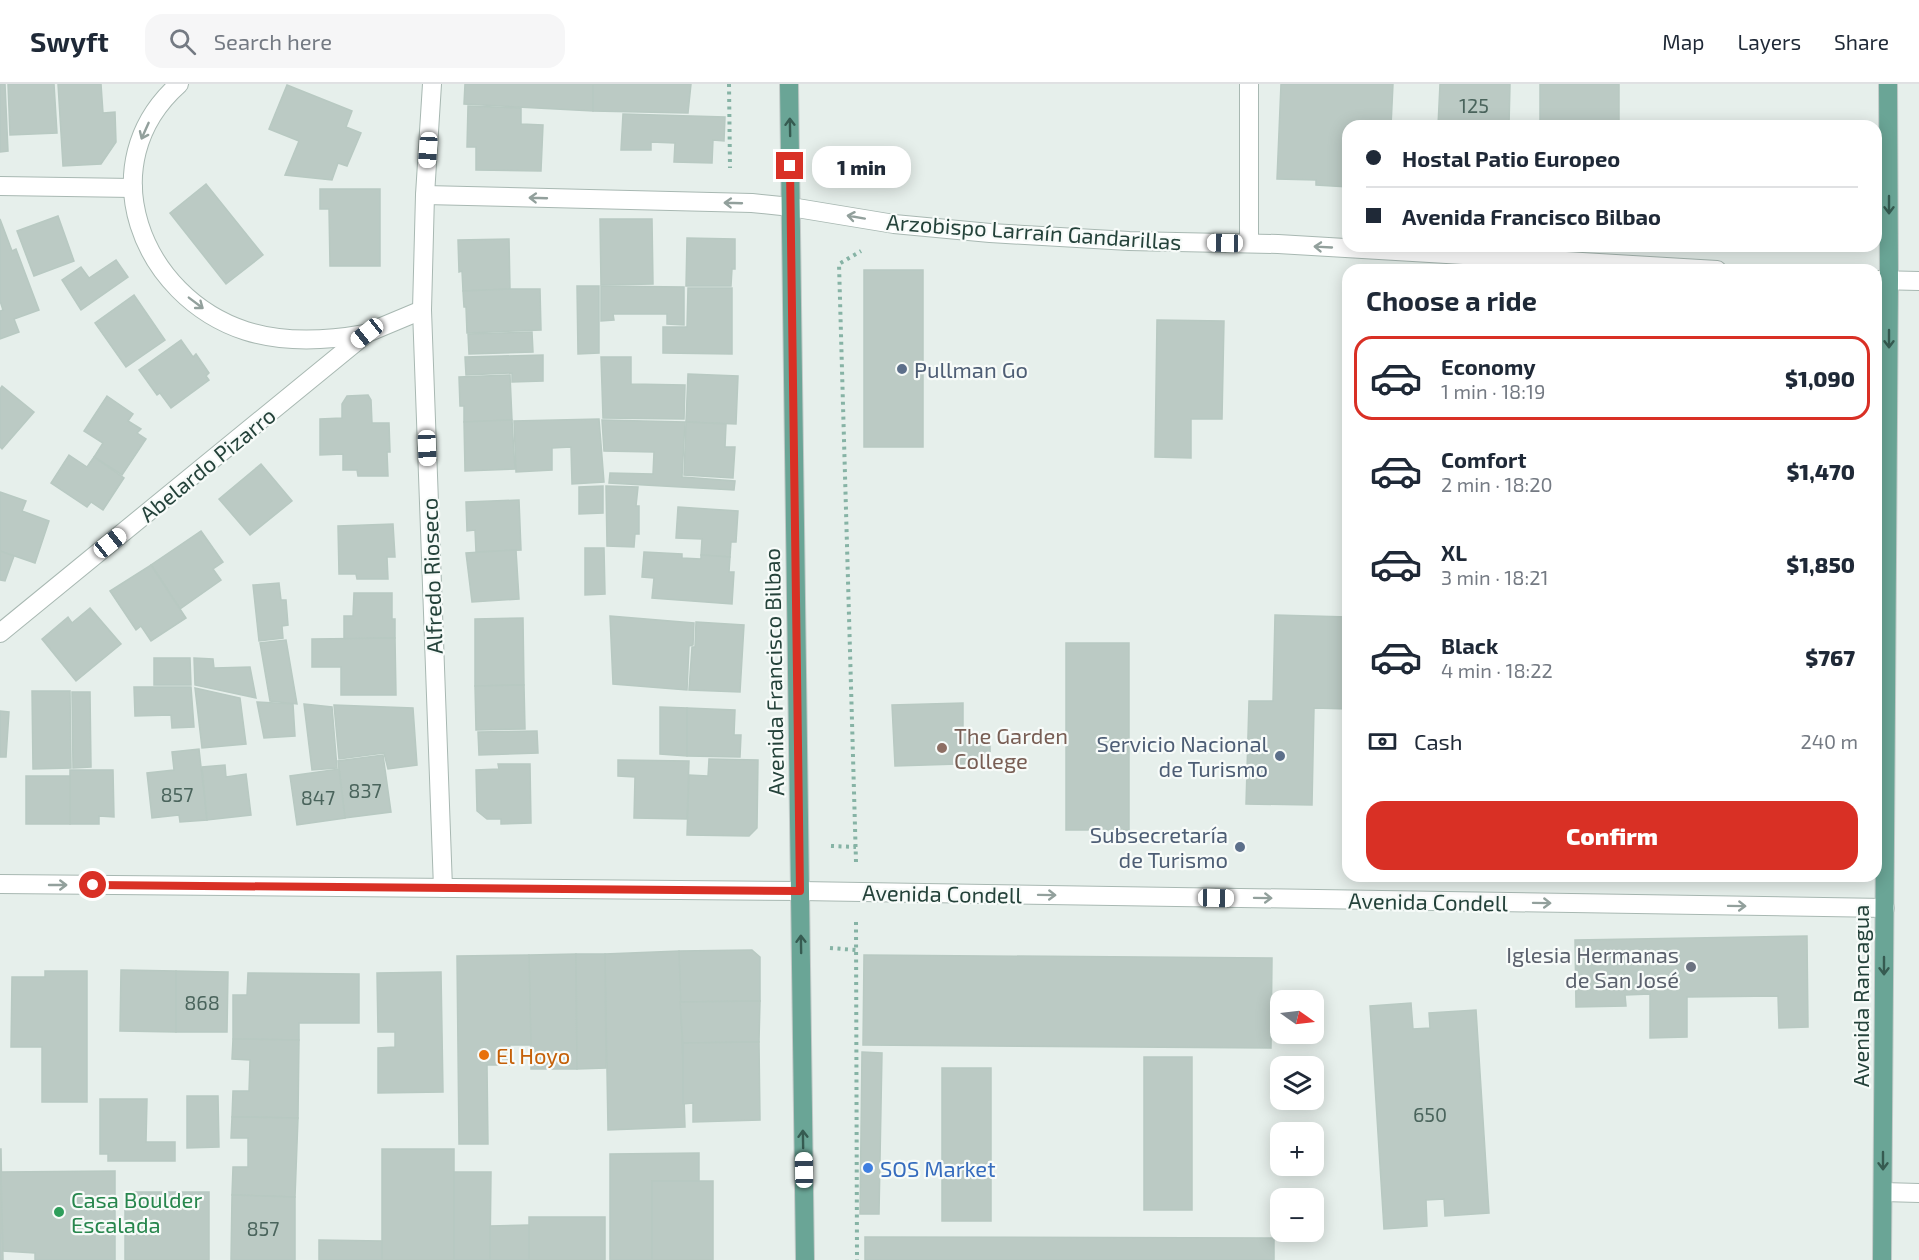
<!DOCTYPE html>
<html lang="en">
<head>
<meta charset="utf-8">
<style>
  :root { --surface:#fff; --page:#f6f6f7; --text:#1f2937; --muted:#747a83; --line:#e0e1e3; --accent:#d93025 }
  body { margin:0; font-family:"Exo 2",sans-serif; background:var(--page); color:var(--text); height:100vh; display:flex; flex-direction:column; font-size:22px; white-space:nowrap }
  * { box-sizing:border-box; margin:0 }
  p { font-size:20px; color:var(--muted) }
  .icon { flex:none; width:33px; height:33px; fill:none; stroke:currentColor; stroke-width:2; stroke-linecap:round; stroke-linejoin:round }
  .map { position:relative; flex:1; overflow:hidden }
  .sheet { position:absolute; left:1342px; top:180px; width:540px; height:618px; display:flex; flex-direction:column; background:var(--surface); border-radius:18px; box-shadow:0 3px 15px #0003 }
  .sheet>* { flex:none }
  .guide { position:absolute; left:1342px; top:36px; width:540px; height:132px; border-radius:18px; box-shadow:0 3px 15px #0003; display:grid; align-content:center; height:132px; padding:0 24px; background:var(--surface) }
  .needle { width:39px; rotate:104deg }
  .controls { position:absolute; left:1270px; top:906px; display:grid; gap:12px }
  .controls a { display:grid; place-items:center; width:54px; height:54px; border-radius:12px; background:var(--surface); box-shadow:0 3px 15px #0003; font-size:30px }
  .end { position:absolute; width:27px; height:27px; margin:-14px; border:8px solid #d93025; background:#fff; box-shadow:0 0 0 3px #fff }
  .from { border-radius:50% }
  .bubble { position:absolute; height:42px; border-radius:18px; background:var(--surface); box-shadow:0 3px 15px #0003; font-size:20px; font-weight:800; line-height:42px; text-align:center }
  .car { position:absolute; width:18px; height:36px; margin:-18px -9px; border-radius:8px; box-shadow:0 0 4px 2px #0007; background:linear-gradient(#fff 24%,#345 0 40%,#fff 0 76%,#345 0 86%,#fff 0) }
  .guide b { display:flex; align-items:center; gap:21px; height:57px; font-size:22px }
  .guide b+b { border-top:2px solid var(--line) }
  .guide i { width:15px; height:15px; background:var(--text) }
  ul { padding:0; list-style:none }
  li { display:flex; align-items:center; gap:18px; height:84px; margin:0 12px 9px; padding:0 12px; border:3px solid transparent; border-radius:18px }
  li div { flex:1 }
  li b { display:block; font-size:22px }
  li em { font-style:normal; font-weight:800 }
  li.on { border-color:var(--accent) }
  li>.icon { width:54px; height:54px; stroke-width:1.5 }
  h2 { padding:0 24px; font-size:27px; line-height:72px }
  .pay { display:flex; align-items:center; gap:15px; height:66px; padding:0 24px; font-size:22px }
  .pay p { margin-inline-start:auto }
  .button { display:flex; gap:12px; margin-top:auto; padding:12px 24px }
  .button a { flex:1; height:69px; border-radius:18px; background:var(--accent); color:#fff; font-size:24px; font-weight:800; line-height:69px; text-align:center }
  header { display:flex; align-items:center; gap:36px; box-sizing:border-box; height:84px; padding:0 30px; background:var(--surface); border-bottom:2px solid var(--line) }
  header strong { font-size:28px }
  nav { display:flex; gap:33px; margin-inline-start:auto; font-size:21px }
  .search { width:420px; height:54px; background:var(--page); display:flex; align-items:center; gap:15px; box-sizing:border-box; padding:0 21px; border-radius:18px; color:var(--muted); font-size:22px }
  .map>svg:first-child { display:block }
  .building { fill:#bbcac4; stroke:#b8c9c2; stroke-width:1.5 }
  .lines { fill:none; stroke-linecap:round; stroke-linejoin:round }
  .service-casing { stroke:#a8b8b2; stroke-width:20 }
  .minor-casing { stroke:#a8b8b2; stroke-width:20 }
  .tertiary-casing { stroke:#a8b8b2; stroke-width:20 }
  .primary-casing { stroke:#c2cac8; stroke-width:20 }
  .path { stroke:#86b3a5; stroke-width:4; stroke-dasharray:3 4.5; stroke-linecap:butt }
  .service { stroke:#fff; stroke-width:18 }
  .minor { stroke:#fff; stroke-width:18 }
  .tertiary { stroke:#fff; stroke-width:18 }
  .primary { stroke:#6aa596; stroke-width:18 }
  .oneway { stroke:#365b51 }
  .oneway2 { stroke:#92a09c }
  .route { stroke:#d93025; stroke-width:8 }
  .service-dot { fill:#5c6f8a; stroke:#f7fbf9; stroke-width:2 }
  .education-dot { fill:#8d6e63; stroke:#f7fbf9; stroke-width:2 }
  .worship-dot { fill:#6b7280; stroke:#f7fbf9; stroke-width:2 }
  .food-dot { fill:#e8710a; stroke:#f7fbf9; stroke-width:2 }
  .shop-dot { fill:#3f7fe0; stroke:#f7fbf9; stroke-width:2 }
  .leisure-dot { fill:#2e9e5b; stroke:#f7fbf9; stroke-width:2 }
  .labels { text-anchor:middle; dominant-baseline:central; stroke-width:4.5; stroke-linejoin:round; paint-order:stroke }
  .number-label { font-size:20px; fill:#4a645c }
  .street-label { font-size:22px; fill:#24423a; stroke:#f7fbf9 }
  .service-label { font-size:22px; fill:#4e5e75; stroke:#f7fbf9; text-anchor:end }
  .education-label { font-size:22px; fill:#785e54; stroke:#f7fbf9; text-anchor:start }
  .worship-label { font-size:22px; fill:#5b616d; stroke:#f7fbf9; text-anchor:end }
  .food-label { font-size:22px; fill:#c56008; stroke:#f7fbf9; text-anchor:start }
  .shop-label { font-size:22px; fill:#366cbe; stroke:#f7fbf9; text-anchor:start }
  .leisure-label { font-size:22px; fill:#27864d; stroke:#f7fbf9; text-anchor:start }
</style>
</head>
<body>
<header>
<strong>Swyft</strong>
<div class="search"><svg class="icon" aria-label="search" viewBox="0 0 24 24"><circle cx="10" cy="10" r="6"/><path d="M15 15l6 6"/></svg>Search here</div>
<nav><a>Map</a><a>Layers</a><a>Share</a></nav>
</header>
<div class="map">
<svg width="1919" height="1176" viewBox="0 0 1919 1176">
  <rect width="100%" height="100%" fill="#e6efeb"/>
  <g class="building">
    <path d="M0,0H5L8,67L0,68Z"/>
    <path d="M8,0H54L57,49L10,51Z"/>
    <path d="M58,0H101L103,29L115,28L116,58L101,80L63,82Z"/>
    <path d="M465,0H593V27L464,20Z"/>
    <path d="M593,0H691L688,29L593,27Z"/>
    <path d="M1281,0H1393L1391,42H1348V103L1316,101V96L1277,95Z"/>
    <path d="M1440,0H1510L1509,42H1438Z"/>
    <rect x="1540" y="0" width="79" height="42"/>
    <path d="M287,1L352,27L346,43L361,49L347,82L338,79L332,96L285,91L299,57L269,45Z"/>
    <path d="M468,22L521,24V40L543,41L541,87L476,86V63H467Z"/>
    <path d="M623,30L725,33L724,57L713,56L712,79L674,78L675,59L651,58V66H621Z"/>
    <path d="M206,100L263,171L226,200L170,129Z"/>
    <path d="M320,105H380V182H330L329,125H320Z"/>
    <path d="M58,132L74,177L34,192L17,147Z"/>
    <path d="M0,135L12,167L16,165L39,226L14,235L19,248L0,255V227L3,226L0,217Z"/>
    <path d="M600,135H652L653,200L601,201Z"/>
    <path d="M687,154L735,155V185H732L731,202H686Z"/>
    <path d="M509,155L510,205L463,207L462,187L459,188L458,156Z"/>
    <path d="M116,176L128,193L81,226L62,196L81,183L89,194Z"/>
    <rect x="864" y="186" width="59" height="177"/>
    <path d="M577,202H599V269L578,270Z"/>
    <path d="M601,202L684,203V241L667,240V230H613L614,236L601,237Z"/>
    <path d="M688,204H732V270L663,269V243H687Z"/>
    <path d="M510,205H540L541,246L467,249L466,223H464L463,207Z"/>
    <path d="M134,211L165,256L126,283L95,239Z"/>
    <path d="M1157,236L1224,237L1222,335H1191V374L1155,373Z"/>
    <path d="M532,248L533,268L469,270L468,250Z"/>
    <path d="M181,256L193,273L196,270L209,289L206,292L209,296L171,324L160,309L157,311L139,286Z"/>
    <path d="M543,271V297L512,298V289L466,291L465,273Z"/>
    <path d="M601,273H631V300L685,301L684,335L603,334Z"/>
    <path d="M688,290L738,292L736,340L686,338Z"/>
    <path d="M510,291L512,336L464,338V322H460L459,293Z"/>
    <path d="M2,302L34,328L2,365L0,363V305Z"/>
    <path d="M368,311L371,316L372,339H389L390,368H387L388,392H358L357,386H343V370L320,371V335L342,334V320L347,312Z"/>
    <path d="M107,312L133,330L128,337L141,345L137,349L146,355L122,391L94,373L103,359L84,347Z"/>
    <path d="M599,335L604,398L572,400L571,363L552,364V386L516,388L514,337Z"/>
    <path d="M512,336L515,385L465,387L464,338Z"/>
    <path d="M602,336L685,338L682,393L735,397L734,406L609,399L610,389L653,390L654,368L604,367Z"/>
    <path d="M686,338L726,340L725,363H735L733,394L684,391Z"/>
    <path d="M69,371L87,383L94,373L124,394L103,426L91,418L87,423L51,399Z"/>
    <path d="M261,380L292,417L250,451L219,415Z"/>
    <path d="M603,402V429L579,430V403Z"/>
    <path d="M606,402L638,403L636,422H639V450H635L634,463L607,462Z"/>
    <path d="M0,408L26,417L22,427L49,437L35,479L0,467Z"/>
    <path d="M519,416L521,466L476,468L475,446L467,447L466,418Z"/>
    <path d="M678,423L738,427L736,458H731L730,473L701,471L702,455L676,454Z"/>
    <path d="M393,440L395,473H387L388,495H357L356,490H339L338,442Z"/>
    <path d="M201,447L223,478L213,485L221,496L180,525L151,481Z"/>
    <path d="M585,464H604L605,510L585,511Z"/>
    <path d="M516,466L519,515L472,518L466,469Z"/>
    <path d="M0,467L14,472L5,497L0,496Z"/>
    <path d="M644,468L682,470V474L701,475V471L730,473L729,488H734L732,520L652,514L654,494L642,493Z"/>
    <path d="M151,481L186,534L151,557L141,542L136,546L110,507Z"/>
    <path d="M279,499L281,516H286L288,541L282,542L283,554L259,557L253,501Z"/>
    <path d="M354,509H392V535H395V554L344,555V532H353Z"/>
    <path d="M90,524L121,560L76,597L42,555L68,533L72,539Z"/>
    <path d="M1275,531L1348,533V625L1314,624L1312,721L1246,720L1249,617H1273Z"/>
    <path d="M610,532L694,539L693,561L689,562L687,606L613,600Z"/>
    <path d="M523,534L524,601L475,602V535Z"/>
    <path d="M696,538L744,541L740,608L689,606L692,563H695Z"/>
    <path d="M395,554L396,611H341V583H312V555Z"/>
    <path d="M286,556L297,620L270,617L260,559Z"/>
    <rect x="1066" y="559" width="63" height="187"/>
    <path d="M154,574H190L191,601H154Z"/>
    <path d="M194,574L213,575L214,584L250,583L256,614L195,601Z"/>
    <path d="M524,601L525,645L476,646L475,602Z"/>
    <path d="M134,603H191L194,643L172,644L171,631L135,632Z"/>
    <path d="M195,604L240,614L246,660L202,664Z"/>
    <path d="M32,607H70L71,684L33,685Z"/>
    <path d="M72,608H90L91,683L73,684Z"/>
    <path d="M257,618L293,620L295,652L264,654Z"/>
    <path d="M963,619V650L990,649V679L895,682L892,621Z"/>
    <path d="M304,620L332,623L337,684L312,686Z"/>
    <path d="M334,621L413,624L417,681L388,685L384,669L339,675Z"/>
    <path d="M660,623L687,624V672L660,670Z"/>
    <path d="M687,624L735,626L734,651H741L740,673L687,672Z"/>
    <path d="M0,627L9,628L6,673H0Z"/>
    <path d="M537,647L538,669L479,671L478,648Z"/>
    <path d="M199,665L207,736L180,738L179,731L152,734L147,689L174,686L172,668Z"/>
    <path d="M383,671L391,728L345,734L338,677Z"/>
    <path d="M709,675L758,676L757,744L749,752L687,751L689,691L708,692Z"/>
    <path d="M618,676L689,677L687,735L634,734L635,693L618,692Z"/>
    <path d="M498,680H530L531,739L501,740V735H487L477,727L476,686L499,685Z"/>
    <path d="M225,681L226,693L246,690L251,731L207,736L202,683Z"/>
    <path d="M339,685L345,734L297,741L290,692Z"/>
    <path d="M70,686H113L114,733L99,732V740H70Z"/>
    <rect x="26" y="692" width="44" height="48"/>
    <path d="M1807,852L1808,943L1779,944L1778,912L1687,913V953L1650,954V910L1625,911L1626,922L1576,923L1575,856Z"/>
    <path d="M752,866L760,873V917L680,918L679,867Z"/>
    <path d="M679,867L685,1043L608,1046L605,870Z"/>
    <path d="M576,870L577,985H531L529,871Z"/>
    <path d="M576,870H605L606,984L577,985Z"/>
    <path d="M529,871L531,961H510V981H487L488,1060H459L457,872Z"/>
    <path d="M864,871L1272,874L1271,964L863,961Z"/>
    <path d="M121,886L176,887V948L120,947Z"/>
    <path d="M45,887H87V1018H42V963H11L12,893H45Z"/>
    <path d="M176,887L228,888L227,948H176Z"/>
    <path d="M441,888L443,1008L378,1009V964L395,963V948H378L377,889Z"/>
    <path d="M248,889L359,890V939H299V956L233,955V911H247Z"/>
    <path d="M760,917L759,958L683,959L680,918Z"/>
    <path d="M1411,919L1413,945L1430,944L1429,929L1476,926L1489,1129L1445,1132L1444,1115L1426,1116L1427,1142L1384,1145L1370,922Z"/>
    <path d="M233,955L299,956L298,1034L232,1033L233,1007H249L250,976L232,975Z"/>
    <path d="M759,958L760,1036L693,1038V1019L683,1020V959Z"/>
    <path d="M862,968L882,969L879,1130H860Z"/>
    <rect x="1144" y="973" width="48" height="153"/>
    <rect x="942" y="984" width="49" height="153"/>
    <path d="M187,1012H218L219,1063L187,1064Z"/>
    <path d="M100,1015H147L146,1058H175V1077H108V1070H100Z"/>
    <path d="M232,1033L298,1034L295,1113L232,1111L233,1083H248V1054H231Z"/>
    <path d="M0,1065H1L3,1176H0Z"/>
    <rect x="382" y="1065" width="72" height="111"/>
    <path d="M699,1069V1097H652V1176H610V1070Z"/>
    <path d="M115,1087V1176H35V1169L3,1167L1,1088Z"/>
    <path d="M454,1088H491L490,1176H454Z"/>
    <rect x="652" y="1097" width="61" height="79"/>
    <rect x="125" y="1108" width="84" height="68"/>
    <path d="M232,1111L295,1113V1176H231Z"/>
    <rect x="529" y="1133" width="76" height="43"/>
    <path d="M529,1141V1176H490V1142Z"/>
    <path d="M865,1153L1274,1154V1176H865Z"/>
    <path d="M319,1156L382,1157V1176H319Z"/>
  </g>
  <g class="lines">
    <defs>
      <path id="service" d="M1249,159V0"/>
      <g id="minor">
        <path d="M179,0C89,80 141,213 246,247C284,259 325,257 364,250"/>
        <path d="M432,0L425,111L422,226L443,804"/>
        <path d="M0,102L133,104"/>
        <path d="M425,111L752,119L791,123L894,140L990,149L1129,157L1278,160L1717,186"/>
        <path d="M1876,196L1919,197"/>
        <path d="M0,549L367,249L422,226"/>
      </g>
      <g id="tertiary">
        <path d="M0,800L800,807L1885,824"/>
        <path d="M1883,1108L1919,1109"/>
      </g>
      <g id="primary">
        <path d="M789,0L805,1176"/>
        <path d="M1882,1176L1889,196L1888,0"/>
      </g>
    </defs>
    <use href="#service" class="service-casing"/>
    <use href="#minor" class="minor-casing"/>
    <use href="#tertiary" class="tertiary-casing"/>
    <use href="#primary" class="primary-casing"/>
    <g class="path">
      <path d="M729,0L730,84"/>
      <path d="M831,762L856,763"/>
      <path d="M856,778L839,180L861,167"/>
      <path d="M856,838L857,1176"/>
      <path d="M830,864L856,866"/>
    </g>
    <use href="#service" class="service"/>
    <use href="#minor" class="minor"/>
    <use href="#tertiary" class="tertiary"/>
    <use href="#primary" class="primary"/>
  </g>
  <defs><path id="oneway-shaft" d="M-6 0H5M1.5-3L5.5 0L1.5 3" fill="none" stroke-width="1.6" stroke-linecap="round" stroke-linejoin="round" transform="scale(1.5)"/></defs>
  <g class="oneway">
    <use href="#oneway-shaft" transform="translate(790 43) rotate(-91)"/>
    <use href="#oneway-shaft" transform="translate(1889 121) rotate(90)"/>
    <use href="#oneway-shaft" transform="translate(1889 255) rotate(90)"/>
    <use href="#oneway-shaft" transform="translate(801 860) rotate(-91)"/>
    <use href="#oneway-shaft" transform="translate(1884 882) rotate(90)"/>
    <use href="#oneway-shaft" transform="translate(803 1055) rotate(-91)"/>
    <use href="#oneway-shaft" transform="translate(1883 1077) rotate(90)"/>
  </g>
  <g class="oneway2">
    <use href="#oneway-shaft" transform="translate(145 47) rotate(114)"/>
    <use href="#oneway-shaft" transform="translate(538 114) rotate(-178)"/>
    <use href="#oneway-shaft" transform="translate(733 119) rotate(-178)"/>
    <use href="#oneway-shaft" transform="translate(856 133) rotate(-170)"/>
    <use href="#oneway-shaft" transform="translate(1323 163) rotate(-177)"/>
    <use href="#oneway-shaft" transform="translate(196 219) rotate(37)"/>
    <use href="#oneway-shaft" transform="translate(58 801)"/>
    <use href="#oneway-shaft" transform="translate(1047 811) rotate(1)"/>
    <use href="#oneway-shaft" transform="translate(1263 814) rotate(1)"/>
    <use href="#oneway-shaft" transform="translate(1542 819) rotate(1)"/>
    <use href="#oneway-shaft" transform="translate(1737 822) rotate(1)"/>
  </g>
  <g class="lines">
    <path class="route" d="M93,801L800,807L790,82"/>
  </g>
  <g class="service-dot">
    <circle cx="902" cy="285" r="6"/>
    <circle cx="1280" cy="672" r="6"/>
    <circle cx="1240" cy="763" r="6"/>
  </g>
  <circle class="education-dot" cx="942" cy="664" r="6"/>
  <circle class="worship-dot" cx="1691" cy="883" r="6"/>
  <circle class="food-dot" cx="484" cy="971" r="6"/>
  <circle class="shop-dot" cx="868" cy="1084" r="6"/>
  <circle class="leisure-dot" cx="59" cy="1128" r="6"/>
  <g class="labels">
    <g class="number-label">
      <text x="1474" y="21">125</text>
      <text x="365" y="706">837</text>
      <text x="177" y="710">857</text>
      <text x="318" y="713">847</text>
      <text x="202" y="918">868</text>
      <text x="1430" y="1030">650</text>
      <text x="263" y="1144">857</text>
    </g>
    <g class="street-label">
      <text transform="translate(1034 147) rotate(4)">Arzobispo Larraín Gandarillas</text>
      <text transform="translate(207 380) rotate(-39)">Abelardo Pizarro</text>
      <text transform="translate(431 492) rotate(-92)">Alfredo Rioseco</text>
      <text transform="translate(773 588) rotate(-91)">Avenida Francisco Bilbao</text>
      <text transform="translate(942 809) rotate(1)">Avenida Condell</text>
      <text transform="translate(1428 817) rotate(1)">Avenida Condell</text>
      <text transform="translate(1860 912) rotate(-90)">Avenida Rancagua</text>
    </g>
    <g class="service-label">
      <text x="914" y="285" text-anchor="start">Pullman Go</text>
      <text x="1268" y="659">Servicio Nacional<tspan x="1268" dy="25">de Turismo</tspan></text>
      <text x="1228" y="750">Subsecretaría<tspan x="1228" dy="25">de Turismo</tspan></text>
    </g>
    <g class="education-label">
      <text x="954" y="651">The Garden<tspan x="954" dy="25">College</tspan></text>
    </g>
    <g class="worship-label">
      <text x="1679" y="870">Iglesia Hermanas<tspan x="1679" dy="25">de San José</tspan></text>
    </g>
    <g class="food-label">
      <text x="496" y="971">El Hoyo</text>
    </g>
    <g class="shop-label">
      <text x="880" y="1084">SOS Market</text>
    </g>
    <g class="leisure-label">
      <text x="71" y="1115">Casa Boulder<tspan x="71" dy="25">Escalada</tspan></text>
    </g>
  </g>
</svg>
<div class="controls">
<a><svg class="needle" viewBox="-14 -14 28 28"><path d="M0-13l5 13h-10z" fill="#e53935"/><path d="M0 13l5-13h-10z" fill="#747a83"/></svg></a>
<a><svg class="icon" aria-label="layers" viewBox="0 0 24 24"><path d="M12 4l9 5-9 5-9-5zM3 14l9 5 9-5"/></svg></a>
<a>+</a>
<a>−</a>
</div>
<i class="end from" style="left:93px;top:801px"></i>
<i class="end" style="left:790px;top:82px"></i>
<div class="bubble" style="left:812px;top:62px;width:99px">1 min</div>
<i class="car" style="left:428px;top:66px;rotate:184deg"></i>
<i class="car" style="left:1225px;top:159px;rotate:271deg"></i>
<i class="car" style="left:367px;top:249px;rotate:231deg"></i>
<i class="car" style="left:427px;top:364px;rotate:178deg"></i>
<i class="car" style="left:110px;top:459px;rotate:51deg"></i>
<i class="car" style="left:1216px;top:814px;rotate:91deg"></i>
<i class="car" style="left:804px;top:1086px;rotate:359deg"></i>
<div class="guide">
<b><i class="from"></i>Hostal Patio Europeo</b>
<b><i></i>Avenida Francisco Bilbao</b>
</div>
<section class="sheet">
<h2>Choose a ride</h2>
<ul>
<li class="on"><svg class="icon" aria-label="car" viewBox="0 0 24 24"><path d="M5 17H2v-5l4-1 3-4h7l3 4 3 1v5h-3M9 17h6M6 11h13"/><circle cx="7" cy="17" r="2"/><circle cx="17" cy="17" r="2"/></svg><div><b>Economy</b><p>1 min · 18:19</p></div><em>$1,090</em></li>
<li><svg class="icon" aria-label="car" viewBox="0 0 24 24"><path d="M5 17H2v-5l4-1 3-4h7l3 4 3 1v5h-3M9 17h6M6 11h13"/><circle cx="7" cy="17" r="2"/><circle cx="17" cy="17" r="2"/></svg><div><b>Comfort</b><p>2 min · 18:20</p></div><em>$1,470</em></li>
<li><svg class="icon" aria-label="car" viewBox="0 0 24 24"><path d="M5 17H2v-5l4-1 3-4h7l3 4 3 1v5h-3M9 17h6M6 11h13"/><circle cx="7" cy="17" r="2"/><circle cx="17" cy="17" r="2"/></svg><div><b>XL</b><p>3 min · 18:21</p></div><em>$1,850</em></li>
<li><svg class="icon" aria-label="car" viewBox="0 0 24 24"><path d="M5 17H2v-5l4-1 3-4h7l3 4 3 1v5h-3M9 17h6M6 11h13"/><circle cx="7" cy="17" r="2"/><circle cx="17" cy="17" r="2"/></svg><div><b>Black</b><p>4 min · 18:22</p></div><em>$767</em></li>
</ul>
<div class="pay"><svg class="icon" aria-label="cash" viewBox="0 0 24 24"><path d="M3 7h18v10H3z"/><circle cx="12" cy="12" r="2"/></svg>Cash<p>240 m</p></div>
<div class="button"><a>Confirm</a></div>
</section>
</div>
</body>
</html>
